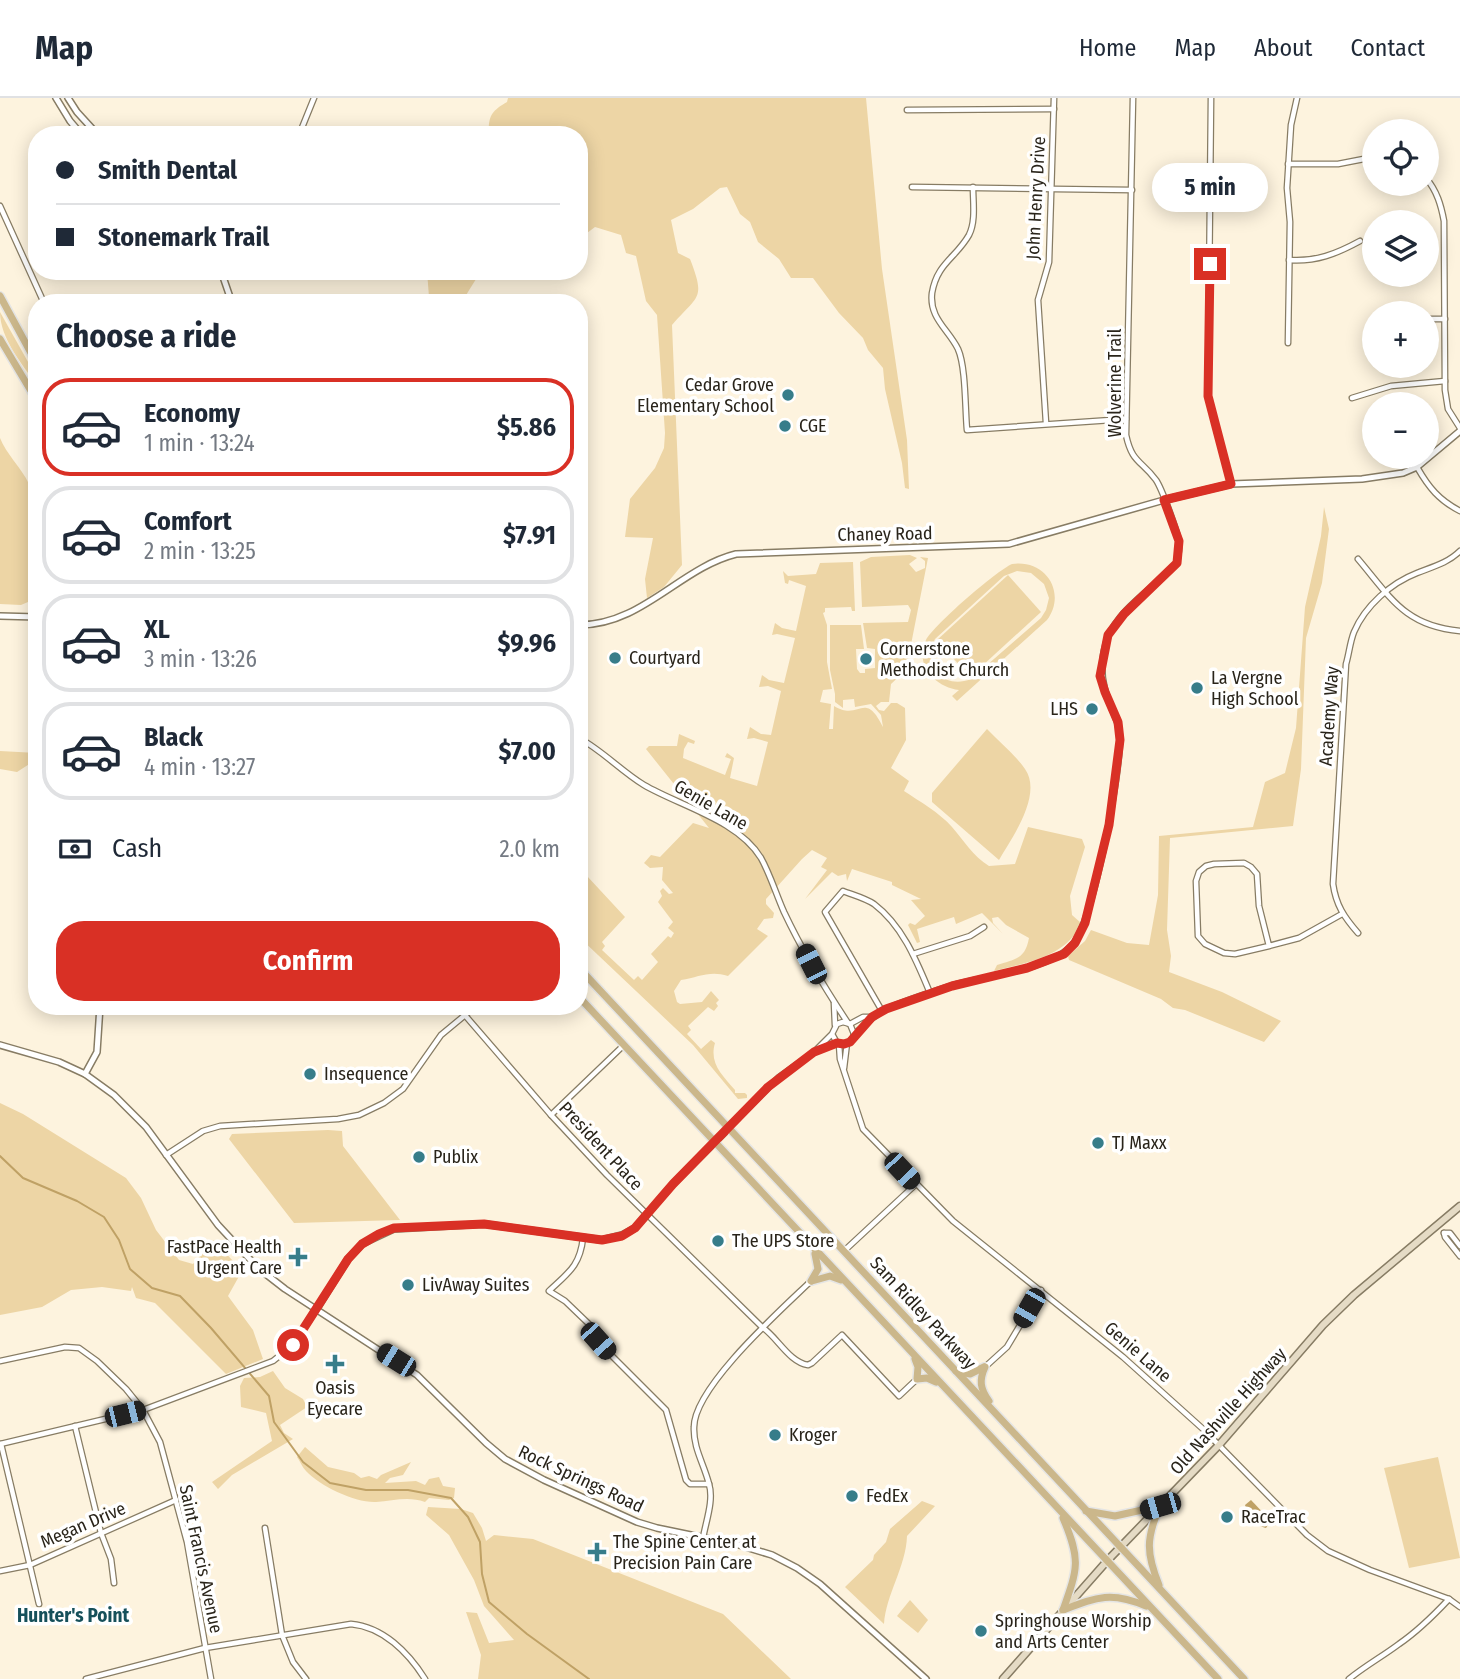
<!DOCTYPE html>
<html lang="en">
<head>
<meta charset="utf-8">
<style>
  :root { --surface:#fff; --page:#f6f6f7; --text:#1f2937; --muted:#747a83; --line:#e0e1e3; --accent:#d93025 }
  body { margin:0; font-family:"Fira Sans Condensed",sans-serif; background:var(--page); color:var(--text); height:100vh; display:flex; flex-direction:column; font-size:26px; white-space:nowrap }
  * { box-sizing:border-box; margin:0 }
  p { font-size:23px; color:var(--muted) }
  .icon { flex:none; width:38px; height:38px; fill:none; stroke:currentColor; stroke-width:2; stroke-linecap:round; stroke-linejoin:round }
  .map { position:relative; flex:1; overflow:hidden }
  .details { position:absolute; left:28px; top:196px; width:560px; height:721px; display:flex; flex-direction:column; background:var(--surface); border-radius:28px; box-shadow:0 4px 18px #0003 }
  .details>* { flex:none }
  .guide { position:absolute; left:28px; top:28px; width:560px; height:154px; border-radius:28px; box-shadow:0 4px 18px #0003; display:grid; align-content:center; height:154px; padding:0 28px; background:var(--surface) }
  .buttons { position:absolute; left:1362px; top:21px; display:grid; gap:14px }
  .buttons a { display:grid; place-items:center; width:77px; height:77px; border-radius:50%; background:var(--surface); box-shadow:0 4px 18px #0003; font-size:35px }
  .end { position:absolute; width:32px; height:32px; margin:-16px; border:9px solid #d93025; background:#fff; box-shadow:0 0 0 4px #fff }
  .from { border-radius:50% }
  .bubble { position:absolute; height:49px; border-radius:24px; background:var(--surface); box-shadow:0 4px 18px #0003; font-size:23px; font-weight:700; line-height:49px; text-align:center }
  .car { position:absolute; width:21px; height:42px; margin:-21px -10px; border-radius:9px; box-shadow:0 0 5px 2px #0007; background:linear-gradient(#222 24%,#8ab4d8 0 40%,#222 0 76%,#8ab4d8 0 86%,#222 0) }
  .guide b { display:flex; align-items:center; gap:24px; height:66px; font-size:26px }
  .guide b+b { border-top:2px solid var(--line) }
  .guide i { width:18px; height:18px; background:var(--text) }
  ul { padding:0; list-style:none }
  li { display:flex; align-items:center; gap:21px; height:98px; margin:0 14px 10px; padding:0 14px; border:4px solid var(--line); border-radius:28px }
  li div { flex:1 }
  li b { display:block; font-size:26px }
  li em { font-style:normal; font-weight:700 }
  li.active { border-color:var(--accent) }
  li>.icon { width:63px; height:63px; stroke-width:1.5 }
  h2 { padding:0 28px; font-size:32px; line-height:84px }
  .pay { display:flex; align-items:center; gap:18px; height:77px; padding:0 28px; font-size:26px }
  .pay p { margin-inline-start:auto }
  .primary-button { display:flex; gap:14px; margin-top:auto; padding:14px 28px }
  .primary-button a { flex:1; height:80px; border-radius:28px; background:var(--accent); color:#fff; font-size:28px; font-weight:700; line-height:80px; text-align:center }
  header { display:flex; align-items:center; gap:42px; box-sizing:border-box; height:98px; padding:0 35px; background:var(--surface); border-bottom:2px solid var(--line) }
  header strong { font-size:33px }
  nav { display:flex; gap:38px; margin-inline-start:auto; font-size:24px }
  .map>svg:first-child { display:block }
  .green { fill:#edd5a5; fill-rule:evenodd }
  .water { fill:#bfa165 }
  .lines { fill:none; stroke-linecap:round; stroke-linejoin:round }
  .stream { stroke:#bfa165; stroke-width:2 }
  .minor-casing { stroke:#877c64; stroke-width:7 }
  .tertiary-casing { stroke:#877c64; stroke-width:8 }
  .secondary-casing { stroke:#877c64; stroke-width:9 }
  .primary-casing { stroke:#e5e5e4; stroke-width:10 }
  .minor { stroke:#fff; stroke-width:4.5 }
  .tertiary { stroke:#fff; stroke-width:5 }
  .secondary { stroke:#e5dbc5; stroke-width:6 }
  .primary { stroke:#cbb78b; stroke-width:7 }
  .route { stroke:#d93025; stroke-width:9 }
  .poi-dot { fill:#377d8a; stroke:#fff; stroke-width:2.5 }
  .labels { text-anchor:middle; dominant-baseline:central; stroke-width:7; stroke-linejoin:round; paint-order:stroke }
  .street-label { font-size:18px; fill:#29241a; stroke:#fff }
  .poi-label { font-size:18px; fill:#29241a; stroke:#fff; text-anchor:start }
  .neighbourhood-label { font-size:19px; font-weight:bold; fill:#16505a; stroke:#fff }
</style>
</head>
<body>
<header>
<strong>Map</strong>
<nav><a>Home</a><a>Map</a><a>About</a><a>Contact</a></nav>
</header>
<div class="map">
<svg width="1460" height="1581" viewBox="0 0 1460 1581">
  <rect width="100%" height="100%" fill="#fdf3de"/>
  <g class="green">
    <path d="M508,0H866L882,171L907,342L909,391L905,390L902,365L885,291L883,270L868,252L863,240L839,215L813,180H791L779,161L758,144L750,124L740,116L727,89L720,90L693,111L671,122L678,155L690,161C706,202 698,197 672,227L682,467L664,489L647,500L645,481L653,440L625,439L630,401L655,370L664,350L665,335L657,217L646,203L636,158L626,155L621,137L595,129L579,141V37H489C488,19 491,13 507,4Z"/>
    <path d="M427,173H481L463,202L429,199Z"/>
    <path d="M0,214L37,280V287C22,266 0,240 0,214Z"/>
    <path d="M0,340C6,356 21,369 29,386C36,405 34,489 28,504L21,507L0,506Z"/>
    <path d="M1324,409L1329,431L1322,485L1306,540L1301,671L1293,728L1170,740L1167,832L1171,858L1169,874L1222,894L1281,923L1264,944L1185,912L1173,910L1161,901L1069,862L1068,858L1085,843L1091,832L1127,845L1149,847L1158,797L1159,738L1253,729L1265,684L1285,675L1296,630L1305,509L1321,438Z"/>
    <path d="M910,457L917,460L909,466L916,474L925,470V463L920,459L928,460L906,572L891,586L889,604H881L876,608L879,612L884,613L891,605H897L905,610L906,642L891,670L909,683L904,693C919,703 940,715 952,729C964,743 973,758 989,768L1015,766L1028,729L1082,741L1085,749L1070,798L1072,817L1081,825C1068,858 1026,865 994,873L997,867C1016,861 1025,861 1029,840L1006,827L998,819L992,820L993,825L1003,836L982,815L956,826L954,819L917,831L920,844L917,845L908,827L910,825L915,827L925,818L911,802L921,801L892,787V784L852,771L847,783L846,776L838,778L832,774L805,801L827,772L821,769L827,760L812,752L802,761L766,801V806L774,815L773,820L764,821L757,831L768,838L728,878C710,872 699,879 681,882L674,893L677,904L680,906L702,904L711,893L719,902L716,905L718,908L714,913L708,909L688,928L691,932L687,936L701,951L711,942L715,945C709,965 722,977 735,992V995H745L747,997V1000L738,1001L693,947L579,839V783L587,778L625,819L602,844L605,848L602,852L634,882L638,878L642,882L658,864L651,856L668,838L671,840L674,835L668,830L673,824L658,804L662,798L660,793L663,790L669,796L673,795L662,782L663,769L650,770L644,765L651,757L660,759L693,725L709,730L646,651L649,648H677L679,636L695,643L694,646L688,644L684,651L683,660L725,677L731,661L725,659L727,655L734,660L730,680L757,688L768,644L754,640L747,641L750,629L761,636L771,637L781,593L768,588L759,589L762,577L769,582L784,585L795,540L777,536L772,537L775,525L782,530L796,533L806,488L789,482L788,486L785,485L783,473L788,478L816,476L820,465L853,464L855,513H852L851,509L825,510V514L823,515L827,527V564L832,591L823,592L820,604L831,606L829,631H833L834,608C860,624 864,591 883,629L881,617L871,606L855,609L854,601L843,602V610L835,604V596L830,572V527H861L864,551H856L857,571L860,575H865V571L875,570V551L867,550L863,525L908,524L911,512L908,507L862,509L860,464L871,459Z"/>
    <path d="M1012,466C1046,461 1067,495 1047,522L957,603L952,598L959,592C935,589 914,567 926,542C934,527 996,473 1012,466ZM1017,473L1031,475L1044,486L1049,500L1046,512L1041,520L971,581C943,592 921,567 935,541L1004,478Z"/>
    <path d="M1008,477L1041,514L970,579L937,542Z"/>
    <path d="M987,631C999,644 1015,656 1025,671C1043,696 1012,740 999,762L932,704V695Z"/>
    <path d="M0,653L37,655V664L34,663L17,674L0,671Z"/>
    <path d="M0,1005L23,1016L126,1080L141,1100L156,1132L179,1162L193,1166L214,1142L242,1173L228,1198L253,1232L263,1261L226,1276L155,1205L136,1200L132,1189L131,1193L102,1189L71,1192L42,1209L0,1217Z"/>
    <path d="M328,1032L342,1033L343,1048L400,1122L294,1125L229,1041L232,1036Z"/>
    <path d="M273,1273L285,1290L303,1301L307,1309L280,1327L284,1335L293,1341L232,1377L218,1391L212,1384L272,1343L266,1315L241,1309L240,1288L244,1280L260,1279Z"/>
    <path d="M305,1349L328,1369L354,1375L361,1380L369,1378L377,1381L381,1377L411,1364L403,1377L390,1380L385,1385L416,1383L425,1387L429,1381L439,1379L443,1388L455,1390L454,1400L449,1402L429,1400L425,1404C408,1398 393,1403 376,1404C355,1405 320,1388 306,1373C302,1369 300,1363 297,1359Z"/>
    <path d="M1438,1359L1460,1460L1409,1470L1384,1370Z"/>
    <path d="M922,1403L935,1408L907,1438C906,1469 886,1496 884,1526L845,1489L873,1462L874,1457L886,1444L890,1431Z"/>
    <path d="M428,1409L461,1411L473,1415L482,1430L486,1443L494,1437L533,1441L723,1516L791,1581H478L481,1557L466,1514L477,1515L489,1545L514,1542L484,1508L474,1482L449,1437L426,1417Z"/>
    <path d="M910,1502L928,1522L918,1535L897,1518Z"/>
  </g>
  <path class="water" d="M1251,1402L1269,1421L1270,1424L1266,1430C1257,1428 1247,1416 1245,1407Z"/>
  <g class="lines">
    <path class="stream" d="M0,1058L23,1080L77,1103L104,1119L119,1142L130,1171L152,1190L180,1198L211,1230L269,1298L274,1324L303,1364L330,1385L366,1392H408L451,1400L468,1419L480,1444L482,1476L489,1504L527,1536L589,1581"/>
    <defs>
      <g id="minor">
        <path d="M1211,0L1208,298L1231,386"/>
        <path d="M907,12L1054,11"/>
        <path d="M299,37L314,0"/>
        <path d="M1288,66H1338L1374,59"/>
        <path d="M1426,80C1437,93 1441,107 1444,123L1445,292L1448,311L1460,330"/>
        <path d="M912,89L1132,92"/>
        <path d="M973,89C973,104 976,123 969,137C956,160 937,165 932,195C929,220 948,231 958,251C966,269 965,311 967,332L1126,321"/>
        <path d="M0,108L44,205"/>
        <path d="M1289,162C1316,164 1336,156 1360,143"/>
        <path d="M1399,213L1402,215"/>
        <path d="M1426,221H1445"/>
        <path d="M1288,245L1290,124L1287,90L1291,27L1297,0"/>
        <path d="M1352,300L1391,288L1445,283"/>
        <path d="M1046,325L1038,202L1049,164L1054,0"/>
        <path d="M1417,369C1429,390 1439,402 1460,413"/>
        <path d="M1358,461C1391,500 1405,528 1460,533"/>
        <path d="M579,640C603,653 621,673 644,687C680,708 738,722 761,760C770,776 776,796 784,814C802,852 824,889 848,925"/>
        <path d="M1358,835C1344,819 1336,807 1333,786L1346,566C1349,556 1350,544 1354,534C1365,508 1391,485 1417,475C1432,469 1448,465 1460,453"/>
        <path d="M1269,848L1259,808L1257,776L1251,769L1244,765L1214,766L1206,768L1199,774L1196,783L1198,838L1205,846L1224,855L1235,856L1269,848L1299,840L1342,816"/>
        <path d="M913,856L970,838L984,829"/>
        <path d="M834,905L835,927"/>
        <path d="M457,908L551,1017L607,1077L762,1229C778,1240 789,1264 808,1267L812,1265L842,1237L899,1298L917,1281"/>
        <path d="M882,913L825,814L843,793C853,797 865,800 874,806C903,828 917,864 930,895"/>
        <path d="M850,926L863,919H872"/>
        <path d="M854,936C866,927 874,916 888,910C909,901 931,894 953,887C985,878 1050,872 1072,847C1094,822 1120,677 1120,641C1120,629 1116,621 1112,611C1101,587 1098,564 1108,539C1120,509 1156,489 1177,465C1178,458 1180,451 1179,444C1177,432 1162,391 1156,382C1141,362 1132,365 1126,337L1133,0"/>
        <path d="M839,946L840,961L863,1031L953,1123L1123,1259L1203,1331L1307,1437L1328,1453L1370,1472L1449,1501L1460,1509"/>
        <path d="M815,954L837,945"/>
        <path d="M844,970L847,945"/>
        <path d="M551,1017L624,947"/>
        <path d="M729,1029L779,979L814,954L832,936L837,926L843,924L850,926L854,936C852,945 845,948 837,945L832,936"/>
        <path d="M166,1057L203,1033L220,1028L338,1021L359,1017L384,1005L403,991L441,937L476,908"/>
        <path d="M1444,1135L1445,1139L1460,1158"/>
        <path d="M1444,1135H1450L1460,1148"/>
        <path d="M583,1140C580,1168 568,1175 549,1193L565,1203L590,1227L598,1243L609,1255L666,1312L686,1382L690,1386H709"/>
        <path d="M844,1153L915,1087"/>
        <path d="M0,1263L65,1249L79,1250L97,1263L126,1291L143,1312L160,1344L187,1444L211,1581"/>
        <path d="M985,1269L1007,1249L1041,1192"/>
        <path d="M75,1328L101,1435L111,1461L114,1485"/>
        <path d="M0,1346L143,1312L273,1263L293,1247L316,1212"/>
        <path d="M1,1346L39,1506"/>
        <path d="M265,1430L282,1537L293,1564L306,1581"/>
        <path d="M703,1440C706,1423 714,1402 709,1386C704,1366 693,1350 694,1329C694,1289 782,1211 811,1183"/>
        <path d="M0,1473L30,1467L176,1402"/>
        <path d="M86,1581L205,1550L351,1526C383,1529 408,1554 425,1581"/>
        <path d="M1349,1581C1365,1568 1383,1558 1399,1546C1418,1533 1434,1517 1449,1501"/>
      </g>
      <g id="tertiary">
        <path d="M56,0L70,23L82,37"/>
        <path d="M68,0L77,14L98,37"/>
        <path d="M221,173L232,205"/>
        <path d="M0,518L37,519"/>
        <path d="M579,527C642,527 680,470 736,456L1009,446L1164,402L1231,386L1362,381L1403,375L1417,369L1460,333"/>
        <path d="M0,947L59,964L85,976L114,997L146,1029L218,1127L258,1170L285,1191L417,1277L486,1345L505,1361L544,1382L637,1424L657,1430L739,1447L772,1457L797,1470L820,1486L926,1581"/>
        <path d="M85,976L97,954L100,908"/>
        <path d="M316,1212L348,1161L362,1146L394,1131L484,1126L602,1142L622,1137L635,1130L673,1086L729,1030"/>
      </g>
      <path id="secondary" d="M1003,1581L1107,1463L1219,1347L1323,1227L1354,1197L1460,1108"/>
      <g id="primary">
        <path d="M0,198L37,266"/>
        <path d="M0,241L37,303"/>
        <path d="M579,870L1244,1581"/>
        <path d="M579,899L1218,1581"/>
        <path d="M811,1183L818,1171L815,1156"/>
        <path d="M812,1183L830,1178L841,1182"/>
        <path d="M915,1261L918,1269L917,1281L927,1280L936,1284"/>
        <path d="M985,1269C979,1282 980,1291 989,1303"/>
        <path d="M956,1273L970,1276L984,1269"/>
        <path d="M1086,1413L1115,1418L1160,1408"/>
        <path d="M1159,1487C1146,1455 1146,1440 1160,1408"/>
        <path d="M1063,1512C1078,1470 1081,1462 1063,1420"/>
        <path d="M1063,1512C1097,1499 1111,1493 1146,1508"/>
      </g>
    </defs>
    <use href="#minor" class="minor-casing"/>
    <use href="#tertiary" class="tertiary-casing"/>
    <use href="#secondary" class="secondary-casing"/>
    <use href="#primary" class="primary-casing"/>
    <use href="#minor" class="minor"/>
    <use href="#tertiary" class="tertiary"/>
    <use href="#secondary" class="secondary"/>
    <use href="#primary" class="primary"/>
  </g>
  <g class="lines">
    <path class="route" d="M293,1247L348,1161L362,1146L379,1136L394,1130L484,1126L602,1142L622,1138L635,1130L673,1086L768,989L814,954L837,945L844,946L850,944L872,919L886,911L952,888L1027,870L1064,856L1075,845L1085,825L1109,727L1120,642L1118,624L1105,594L1100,578L1108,537L1124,516L1177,465L1179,443L1164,402L1231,386L1208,298L1210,166"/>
  </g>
  <g class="poi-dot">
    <circle cx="788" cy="297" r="7"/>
    <circle cx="785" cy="328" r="7"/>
    <circle cx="615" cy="560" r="7"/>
    <circle cx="866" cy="561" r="7"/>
    <circle cx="1197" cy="590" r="7"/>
    <circle cx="1092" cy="611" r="7"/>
    <circle cx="310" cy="976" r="7"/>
    <circle cx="1098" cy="1045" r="7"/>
    <circle cx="419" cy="1059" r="7"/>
    <circle cx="718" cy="1143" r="7"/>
    <path d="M294.5 1148.5h7v7h7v7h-7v7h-7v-7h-7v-7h7z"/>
    <circle cx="408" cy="1187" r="7"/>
    <path d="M331.5 1255.5h7v7h7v7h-7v7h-7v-7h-7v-7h7z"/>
    <circle cx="775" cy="1337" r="7"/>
    <circle cx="852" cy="1398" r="7"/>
    <circle cx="1227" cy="1419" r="7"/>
    <path d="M593.5 1443.5h7v7h7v7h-7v7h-7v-7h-7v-7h7z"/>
    <circle cx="981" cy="1533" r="7"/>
  </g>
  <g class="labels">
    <g class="street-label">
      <text transform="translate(1036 100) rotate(-87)">John Henry Drive</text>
      <text transform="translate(1115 285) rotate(-90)">Wolverine Trail</text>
      <text transform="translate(885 436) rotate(-1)">Chaney Road</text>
      <text transform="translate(1329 618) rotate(-86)">Academy Way</text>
      <text transform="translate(711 707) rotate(30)">Genie Lane</text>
      <text transform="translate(601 1048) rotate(47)">President Place</text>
      <text transform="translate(923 1215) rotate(47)">Sam Ridley Parkway</text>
      <text transform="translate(1138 1254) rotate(41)">Genie Lane</text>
      <text transform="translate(1228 1313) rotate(-48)">Old Nashville Highway</text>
      <text transform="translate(581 1381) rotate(25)">Rock Springs Road</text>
      <text transform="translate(83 1427) rotate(-23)">Megan Drive</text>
      <text transform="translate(201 1461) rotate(78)">Saint Francis Avenue</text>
    </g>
    <g class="poi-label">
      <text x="774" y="287" text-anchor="end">Cedar Grove<tspan x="774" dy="21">Elementary School</tspan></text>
      <text x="799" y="328">CGE</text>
      <text x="880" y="551">Cornerstone<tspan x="880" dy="21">Methodist Church</tspan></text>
      <text x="629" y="560">Courtyard</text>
      <text x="1211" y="580">La Vergne<tspan x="1211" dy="21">High School</tspan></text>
      <text x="1078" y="611" text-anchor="end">LHS</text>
      <text x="324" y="976">Insequence</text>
      <text x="1112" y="1045">TJ Maxx</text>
      <text x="433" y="1059">Publix</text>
      <text x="732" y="1143">The UPS Store</text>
      <text x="282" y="1149" text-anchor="end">FastPace Health<tspan x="282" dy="21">Urgent Care</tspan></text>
      <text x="422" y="1187">LivAway Suites</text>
      <text x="335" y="1290" text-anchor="middle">Oasis<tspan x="335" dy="21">Eyecare</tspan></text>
      <text x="789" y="1337">Kroger</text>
      <text x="866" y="1398">FedEx</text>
      <text x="1241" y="1419">RaceTrac</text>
      <text x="613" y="1444">The Spine Center at<tspan x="613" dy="21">Precision Pain Care</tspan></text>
      <text x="995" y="1523">Springhouse Worship<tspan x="995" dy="21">and Arts Center</tspan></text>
    </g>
    <g class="neighbourhood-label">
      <text x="73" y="1517">Hunter's Point</text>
    </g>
  </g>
</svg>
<div class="buttons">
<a><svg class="icon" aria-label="locate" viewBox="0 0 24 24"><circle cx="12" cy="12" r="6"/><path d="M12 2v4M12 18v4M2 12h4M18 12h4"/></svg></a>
<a><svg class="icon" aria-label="layers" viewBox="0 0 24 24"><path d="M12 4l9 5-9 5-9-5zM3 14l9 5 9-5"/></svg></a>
<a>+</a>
<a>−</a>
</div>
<i class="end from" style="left:293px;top:1247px"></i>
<i class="end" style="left:1210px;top:166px"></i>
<div class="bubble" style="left:1152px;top:65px;width:116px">5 min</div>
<i class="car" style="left:811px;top:866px;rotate:333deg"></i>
<i class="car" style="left:902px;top:1073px;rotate:137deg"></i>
<i class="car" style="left:1029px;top:1210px;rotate:210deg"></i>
<i class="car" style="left:598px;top:1243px;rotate:138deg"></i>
<i class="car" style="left:396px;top:1262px;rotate:302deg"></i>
<i class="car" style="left:125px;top:1316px;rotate:76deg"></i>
<i class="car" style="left:1160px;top:1408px;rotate:254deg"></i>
<div class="guide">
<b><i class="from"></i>Smith Dental</b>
<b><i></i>Stonemark Trail</b>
</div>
<section class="details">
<h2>Choose a ride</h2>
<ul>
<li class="active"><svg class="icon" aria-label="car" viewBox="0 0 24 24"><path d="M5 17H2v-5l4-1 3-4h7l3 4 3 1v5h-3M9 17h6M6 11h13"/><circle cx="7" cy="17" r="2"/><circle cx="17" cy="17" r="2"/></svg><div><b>Economy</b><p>1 min · 13:24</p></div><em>$5.86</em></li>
<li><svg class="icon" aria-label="car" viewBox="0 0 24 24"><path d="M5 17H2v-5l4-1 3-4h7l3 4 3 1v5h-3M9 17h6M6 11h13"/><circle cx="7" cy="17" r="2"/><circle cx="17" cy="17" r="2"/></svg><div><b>Comfort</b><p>2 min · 13:25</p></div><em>$7.91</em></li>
<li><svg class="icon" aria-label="car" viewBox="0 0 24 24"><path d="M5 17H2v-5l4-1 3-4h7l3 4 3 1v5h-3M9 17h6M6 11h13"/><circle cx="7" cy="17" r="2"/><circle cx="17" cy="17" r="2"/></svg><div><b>XL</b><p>3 min · 13:26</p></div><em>$9.96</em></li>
<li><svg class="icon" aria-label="car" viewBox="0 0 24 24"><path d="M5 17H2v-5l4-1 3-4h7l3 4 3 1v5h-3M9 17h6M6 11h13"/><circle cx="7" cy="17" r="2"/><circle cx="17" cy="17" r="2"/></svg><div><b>Black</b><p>4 min · 13:27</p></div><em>$7.00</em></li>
</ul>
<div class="pay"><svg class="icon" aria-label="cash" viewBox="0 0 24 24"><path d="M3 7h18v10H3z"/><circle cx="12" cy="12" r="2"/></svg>Cash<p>2.0 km</p></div>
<div class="primary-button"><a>Confirm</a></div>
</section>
</div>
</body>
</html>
